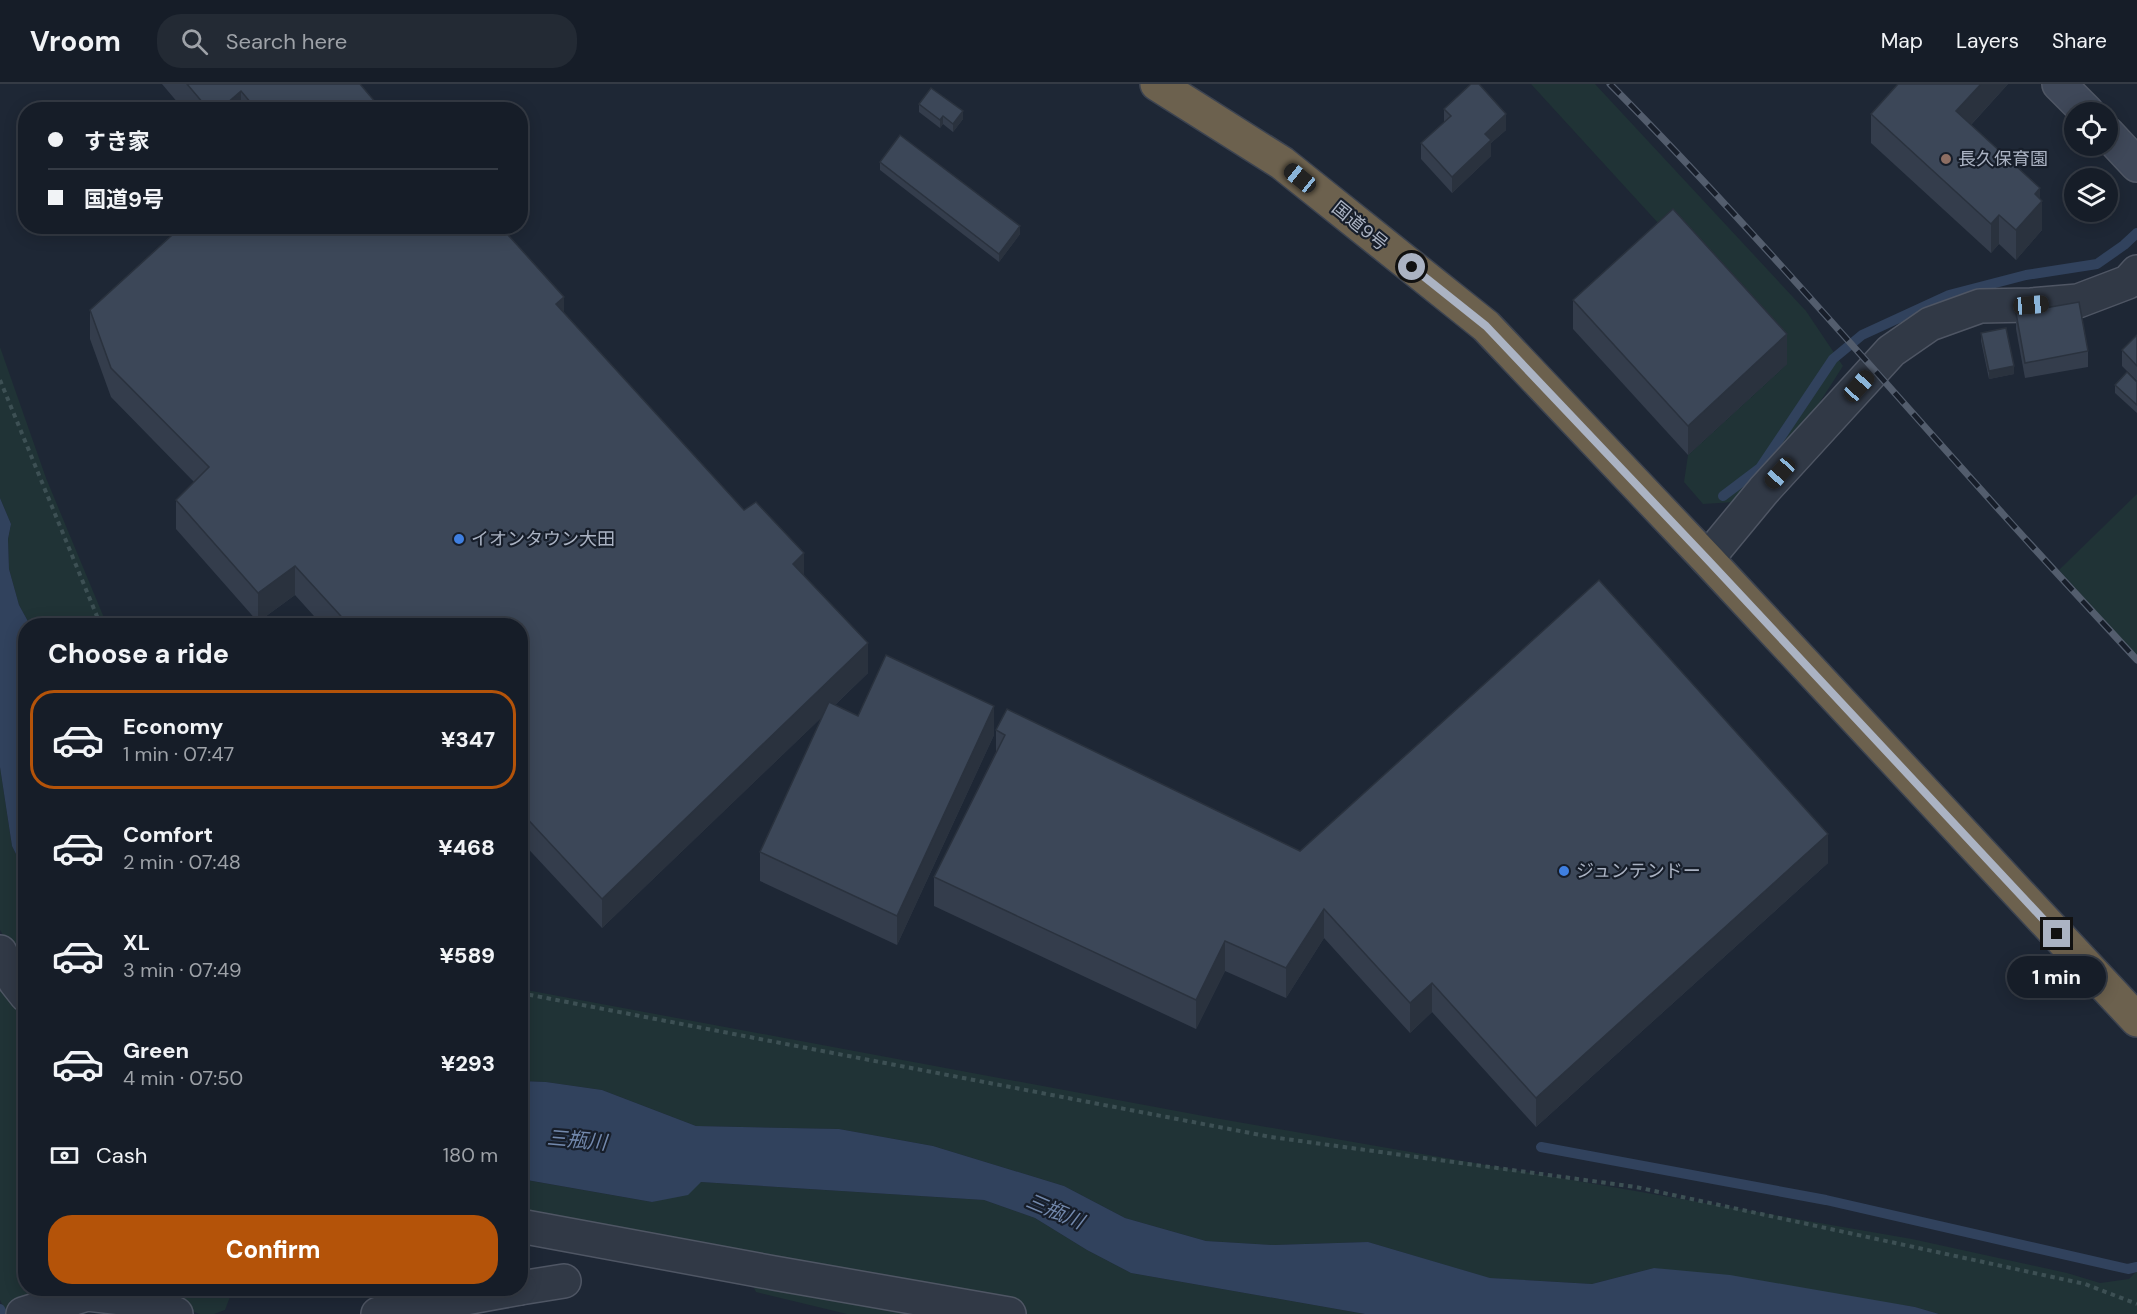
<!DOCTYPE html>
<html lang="en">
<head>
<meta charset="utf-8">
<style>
  :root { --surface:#161d28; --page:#232a34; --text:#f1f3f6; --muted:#9ea2a8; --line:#353b45; --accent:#b45309 }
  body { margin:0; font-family:"DM Sans","Noto Sans JP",sans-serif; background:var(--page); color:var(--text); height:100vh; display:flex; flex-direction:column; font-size:22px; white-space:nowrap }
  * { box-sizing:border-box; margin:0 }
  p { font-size:20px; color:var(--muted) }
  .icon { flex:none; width:33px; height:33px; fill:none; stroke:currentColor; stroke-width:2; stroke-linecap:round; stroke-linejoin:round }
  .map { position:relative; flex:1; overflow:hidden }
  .details { position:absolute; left:18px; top:534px; width:510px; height:678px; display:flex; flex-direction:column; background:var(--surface); border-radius:24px; box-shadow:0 3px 15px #0003,0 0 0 2px var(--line) }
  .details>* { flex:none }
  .guide { position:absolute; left:18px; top:18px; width:510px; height:132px; border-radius:24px; box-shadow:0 3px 15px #0003,0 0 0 2px var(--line); display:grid; align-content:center; height:132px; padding:0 30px; background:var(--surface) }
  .buttons { position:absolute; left:2064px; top:18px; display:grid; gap:12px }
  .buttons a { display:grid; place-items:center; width:54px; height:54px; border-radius:50%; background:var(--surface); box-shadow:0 3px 15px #0003,0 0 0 2px var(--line); font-size:30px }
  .end { position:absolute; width:27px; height:27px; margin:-14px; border:8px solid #abb3c3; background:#111; box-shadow:0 0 0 3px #111 }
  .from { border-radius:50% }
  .bubble { position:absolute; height:42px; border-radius:21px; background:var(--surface); box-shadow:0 3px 15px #0003,0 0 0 2px var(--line); font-size:20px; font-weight:800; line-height:42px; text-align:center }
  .car { position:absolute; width:18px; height:36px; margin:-18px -9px; border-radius:8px; box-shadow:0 0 4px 2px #0007; background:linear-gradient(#222 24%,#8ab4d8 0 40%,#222 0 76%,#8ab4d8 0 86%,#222 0) }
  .guide b { display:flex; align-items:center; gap:21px; height:57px; font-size:22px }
  .guide b+b { border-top:2px solid var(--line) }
  .guide i { width:15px; height:15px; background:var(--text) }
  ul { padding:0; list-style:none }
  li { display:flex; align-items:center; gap:18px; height:99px; margin:0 12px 9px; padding:0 18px; border:3px solid transparent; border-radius:24px }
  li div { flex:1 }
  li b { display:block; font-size:22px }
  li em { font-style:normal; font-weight:800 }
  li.on { border-color:var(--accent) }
  li>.icon { width:54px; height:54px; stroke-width:1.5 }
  h2 { padding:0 30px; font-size:27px; line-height:72px }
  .pay { display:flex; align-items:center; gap:15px; height:66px; padding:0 30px; font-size:22px }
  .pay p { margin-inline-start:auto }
  .primary-button { display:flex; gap:12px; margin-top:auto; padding:12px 30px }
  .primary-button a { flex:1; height:69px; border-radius:24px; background:var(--accent); color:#fff; font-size:24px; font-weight:800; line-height:69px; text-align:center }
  header { display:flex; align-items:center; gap:36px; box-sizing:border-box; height:84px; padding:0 30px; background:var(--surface); border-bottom:2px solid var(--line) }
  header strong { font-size:28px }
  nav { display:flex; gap:33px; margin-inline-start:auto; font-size:21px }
  .search { width:420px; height:54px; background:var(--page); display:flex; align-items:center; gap:15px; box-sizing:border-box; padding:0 21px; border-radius:24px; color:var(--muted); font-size:22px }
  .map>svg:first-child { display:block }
  .green { fill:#203336 }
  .water { fill:#31425d }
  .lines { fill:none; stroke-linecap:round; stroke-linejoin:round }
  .stream { stroke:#31425d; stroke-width:10 }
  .street-casing { stroke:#4f5664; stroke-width:36 }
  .secondary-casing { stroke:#4f5664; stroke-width:36 }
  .highway-casing { stroke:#3c4350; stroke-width:36 }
  .path { stroke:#3d5054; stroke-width:4; stroke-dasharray:4.5 4.5; stroke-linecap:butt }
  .street { stroke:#313946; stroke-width:33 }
  .secondary { stroke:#3f4859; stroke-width:33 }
  .highway { stroke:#6c614e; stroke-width:33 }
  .rail-casing { stroke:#535d6d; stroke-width:7 }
  .rail { stroke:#171e2a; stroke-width:4.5; stroke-dasharray:14; stroke-linecap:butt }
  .wall { fill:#343d4c }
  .shaded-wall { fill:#2a323e }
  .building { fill:#3c4758; stroke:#2a323e; stroke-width:1.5 }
  .route { stroke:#abb3c3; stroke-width:8 }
  .education-dot { fill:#8d6e63; stroke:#171e2a; stroke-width:2 }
  .shop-dot { fill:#3f7fe0; stroke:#171e2a; stroke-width:2 }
  .labels { text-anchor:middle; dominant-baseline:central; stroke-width:4.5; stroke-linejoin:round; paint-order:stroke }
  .poi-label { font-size:18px; fill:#abb3c3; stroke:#171e2a; text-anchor:start }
  .street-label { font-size:18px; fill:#abb3c3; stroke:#171e2a }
  .water-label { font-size:20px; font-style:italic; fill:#7389ad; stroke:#171e2a }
</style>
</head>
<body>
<header>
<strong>Vroom</strong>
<div class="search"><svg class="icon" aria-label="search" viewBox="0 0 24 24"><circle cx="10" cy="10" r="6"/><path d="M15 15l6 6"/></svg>Search here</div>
<nav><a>Map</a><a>Layers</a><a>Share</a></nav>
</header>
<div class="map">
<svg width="2137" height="1230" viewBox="0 0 2137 1230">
  <rect width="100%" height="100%" fill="#1e2735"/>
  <g class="green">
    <path d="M1531,0H1595L1806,227L1843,282L1786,371L1735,418L1703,420L1684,398L1688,371L1787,280Z"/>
    <path d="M0,263L46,394L107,541H30L19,521L9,485L8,455L11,440L0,414Z"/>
    <path d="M2137,410V572L2059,486Z"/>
    <path d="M0,683L12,762L25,788V887L0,846Z"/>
    <path d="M0,889L25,927L26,1204L233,1205L225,1226L214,1230H200L142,1211L27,1223L7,1230L0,1216Z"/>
    <path d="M521,905L1209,1033L1912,1155L2067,1189L2100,1199L2129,1195L2137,1187V1230H1939L1915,1223L1654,1184L1592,1200L1489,1194L1368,1158L1274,1161L1206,1157L1125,1134L1064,1102L933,1062L839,1045L696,1042L602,1006L546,998L521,997Z"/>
    <path d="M520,1095L652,1118L701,1098L984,1116L1035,1134L1087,1166L1131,1189L1365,1230H847L756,1208L741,1178L521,1133Z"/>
  </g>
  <g class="water">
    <path d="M0,414L11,440L8,455L9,485L19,521L30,541L26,542L25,788L12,762L0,683Z"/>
    <path d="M521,997L546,998L602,1006L696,1042L839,1045L933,1062L1064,1102L1125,1134L1206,1157L1274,1161L1368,1158L1490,1194L1592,1200L1654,1184L1730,1191L1915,1223L1939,1230H1365L1131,1189L1087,1166L1035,1134L984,1116L701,1098L688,1111L652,1118L521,1095Z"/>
  </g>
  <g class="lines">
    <g class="stream">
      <path d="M1723,412L1760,384L1833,275L1862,251L1949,211L2026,191L2097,180L2124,161L2137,149"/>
      <path d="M1541,1063L1826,1116L2128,1185L2137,1183"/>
      <path d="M0,1225L1,1227"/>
    </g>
    <defs>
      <g id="street">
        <path d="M1707,475L1764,406L1891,267L1930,240L1980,222L2031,221L2078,217L2128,198L2137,188"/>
        <path d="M0,868L15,897L26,911"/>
        <path d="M520,1142L774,1189L1009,1230"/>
        <path d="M520,1204L564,1197"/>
        <path d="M23,1230L87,1210L139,1216L176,1230"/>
        <path d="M378,1230L520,1204"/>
      </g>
      <g id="secondary">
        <path d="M2059,0L2087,28"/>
        <path d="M2108,50L2137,81"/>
      </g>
      <path id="highway" d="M1157,0L1282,79L1486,242L1707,475L2137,936"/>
    </defs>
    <use href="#street" class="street-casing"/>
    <use href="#secondary" class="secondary-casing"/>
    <use href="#highway" class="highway-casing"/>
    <g class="path">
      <path d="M0,296L101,542"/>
      <path d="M520,909L1271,1053L1636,1103L2085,1200L2137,1220"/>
    </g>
    <use href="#street" class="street"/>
    <use href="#secondary" class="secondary"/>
    <use href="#highway" class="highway"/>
    <defs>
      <path id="rail" d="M1610,0C1746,137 1872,285 2002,429C2046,478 2092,527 2137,576"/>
    </defs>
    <use href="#rail" class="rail-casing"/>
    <use href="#rail" class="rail"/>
  </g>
  <g class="wall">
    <path d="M162,0H360L382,26H184Z"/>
    <path d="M1898,0H2008L1971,41L2040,115L2042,146L2016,176L1999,160L1991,169L1871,59V30Z"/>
    <path d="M919,20L963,35L953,48L943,40L940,44L919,28Z"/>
    <path d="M1444,25L1506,46L1491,59V72L1452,109L1421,75V59L1444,39Z"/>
    <path d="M880,78L1020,150L999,178L880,86Z"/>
    <path d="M1573,216L1787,280L1688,371L1573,245Z"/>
    <path d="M90,226L564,229L804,492L868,589L835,621L858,632L994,651L897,861L760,797V768L823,632L602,844L520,756V542H323L295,511L258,538L176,445V416L194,398L111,313L90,255Z"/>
    <path d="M2016,229L2088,267V283L2025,294L2016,245Z"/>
    <path d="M1981,249L2014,290L1989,295L1981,257Z"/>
    <path d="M2137,251V297L2122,282V266Z"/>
    <path d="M2137,298V329L2115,309V301Z"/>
    <path d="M996,646L1300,767L1828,779L1536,1043L1432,928L1410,949L1324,854L1286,914L1225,887L1196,945L934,822V793L996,668Z"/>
  </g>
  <g class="shaded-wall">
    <path d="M1981,0H2008L1956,57V27Z"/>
    <path d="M241,7V26H219Z"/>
    <path d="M963,27V35L953,48V40Z"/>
    <path d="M1506,30V46L1491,59V72L1452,109V93L1485,50Z"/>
    <path d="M943,32V40L940,44V36Z"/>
    <path d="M2040,104V120L2042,117V146L2016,176V146L2035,110Z"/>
    <path d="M1999,131V160L1991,169V140Z"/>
    <path d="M1020,142V150L999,178V170Z"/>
    <path d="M564,213V242L556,220Z"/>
    <path d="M1787,250V280L1688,371V342Z"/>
    <path d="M2014,282V290L1989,295V287Z"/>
    <path d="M804,469V498L793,480Z"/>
    <path d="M295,482V511L258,538V509Z"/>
    <path d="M868,559V589L602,844V815Z"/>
    <path d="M994,622V651L897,861V832Z"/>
    <path d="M1828,750V779L1536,1043V1014Z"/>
    <path d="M1324,825V854L1286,914V884Z"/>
    <path d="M1225,857V887L1196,945V916Z"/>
    <path d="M1432,899V928L1410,949V919Z"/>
  </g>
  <g class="building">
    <path d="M187,0H360L382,26H257L241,7L219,26H209Z"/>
    <path d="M1471,0H1479L1506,30L1485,50L1491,56L1452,93L1421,59L1451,32L1444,25Z"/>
    <path d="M1898,0H1981L1956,27L2040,104L2035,110L2042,117L2016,146L1999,131L1991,140L1871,30Z"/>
    <path d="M931,4L963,27L953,40L943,32L940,36L919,20Z"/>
    <path d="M900,51L1020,142L999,170L880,78Z"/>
    <path d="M1673,125L1787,250L1688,342L1573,216Z"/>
    <path d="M182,142H486L487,144L490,142H500L564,213L556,220L744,426L756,418L804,469L793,480L868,559L602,815L520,727V542H350L295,482L258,509L176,416L209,383L111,284L90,226Z"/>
    <path d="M2079,218L2088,267L2025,279L2016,229Z"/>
    <path d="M2006,244L2014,282L1989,287L1981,249Z"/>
    <path d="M2137,251V282L2122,266Z"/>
    <path d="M2127,288L2137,298V321L2115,301Z"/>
    <path d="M1599,496L1828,750L1536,1014L1432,899L1410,919L1324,825L1286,884L1225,857L1196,916L934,793L1005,651L996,646L1007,625L1300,767Z"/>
    <path d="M886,571L994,622L897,832L760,768L829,618L858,632Z"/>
  </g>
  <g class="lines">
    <path class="route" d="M1412,183L1486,242L1707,475L2057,850"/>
  </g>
  <circle class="education-dot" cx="1946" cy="75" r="6"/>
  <g class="shop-dot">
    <circle cx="459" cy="455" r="6"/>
    <circle cx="1564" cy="787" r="6"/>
  </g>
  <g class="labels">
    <g class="poi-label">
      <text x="1958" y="75">長久保育園</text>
      <text x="471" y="455">イオンタウン大田</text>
      <text x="1576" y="787">ジュンテンドー</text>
    </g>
    <g class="street-label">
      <text transform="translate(1360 142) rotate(39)">国道9号</text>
    </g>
    <g class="water-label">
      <text transform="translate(577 1056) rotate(5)">三瓶川</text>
      <text transform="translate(1055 1127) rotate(23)">三瓶川</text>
    </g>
  </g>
</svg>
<div class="buttons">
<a><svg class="icon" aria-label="locate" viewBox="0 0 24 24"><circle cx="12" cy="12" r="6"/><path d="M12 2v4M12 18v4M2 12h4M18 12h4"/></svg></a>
<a><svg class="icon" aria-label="layers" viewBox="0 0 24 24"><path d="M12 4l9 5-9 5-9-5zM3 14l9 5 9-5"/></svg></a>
</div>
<i class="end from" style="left:1412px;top:183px"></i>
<i class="end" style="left:2057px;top:850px"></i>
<div class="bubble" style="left:2007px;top:872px;width:99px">1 min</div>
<i class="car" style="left:1300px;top:94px;rotate:309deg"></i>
<i class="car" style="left:2031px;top:221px;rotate:85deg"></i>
<i class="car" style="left:1859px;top:302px;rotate:42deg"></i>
<i class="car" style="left:1780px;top:389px;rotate:222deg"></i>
<div class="guide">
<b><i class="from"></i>すき家</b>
<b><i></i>国道9号</b>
</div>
<section class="details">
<h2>Choose a ride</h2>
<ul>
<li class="on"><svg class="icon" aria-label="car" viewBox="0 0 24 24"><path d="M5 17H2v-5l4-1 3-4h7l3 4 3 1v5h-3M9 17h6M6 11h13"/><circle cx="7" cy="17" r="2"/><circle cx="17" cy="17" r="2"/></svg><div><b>Economy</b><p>1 min · 07:47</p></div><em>¥347</em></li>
<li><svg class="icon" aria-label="car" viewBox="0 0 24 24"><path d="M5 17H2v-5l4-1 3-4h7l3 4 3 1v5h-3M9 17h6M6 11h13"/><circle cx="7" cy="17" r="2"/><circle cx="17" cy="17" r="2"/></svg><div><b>Comfort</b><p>2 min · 07:48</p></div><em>¥468</em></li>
<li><svg class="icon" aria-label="car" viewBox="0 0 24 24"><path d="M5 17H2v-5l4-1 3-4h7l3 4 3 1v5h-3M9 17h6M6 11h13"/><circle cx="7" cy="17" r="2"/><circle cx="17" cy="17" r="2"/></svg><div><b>XL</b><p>3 min · 07:49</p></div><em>¥589</em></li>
<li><svg class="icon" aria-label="car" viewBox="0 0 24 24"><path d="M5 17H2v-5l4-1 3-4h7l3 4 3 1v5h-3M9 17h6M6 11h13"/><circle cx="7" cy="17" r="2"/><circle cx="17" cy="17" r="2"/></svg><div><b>Green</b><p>4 min · 07:50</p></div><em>¥293</em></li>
</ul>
<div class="pay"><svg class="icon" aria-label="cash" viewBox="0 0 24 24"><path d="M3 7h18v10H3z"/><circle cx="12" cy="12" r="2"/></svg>Cash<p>180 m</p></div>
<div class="primary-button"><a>Confirm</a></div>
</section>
</div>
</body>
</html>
